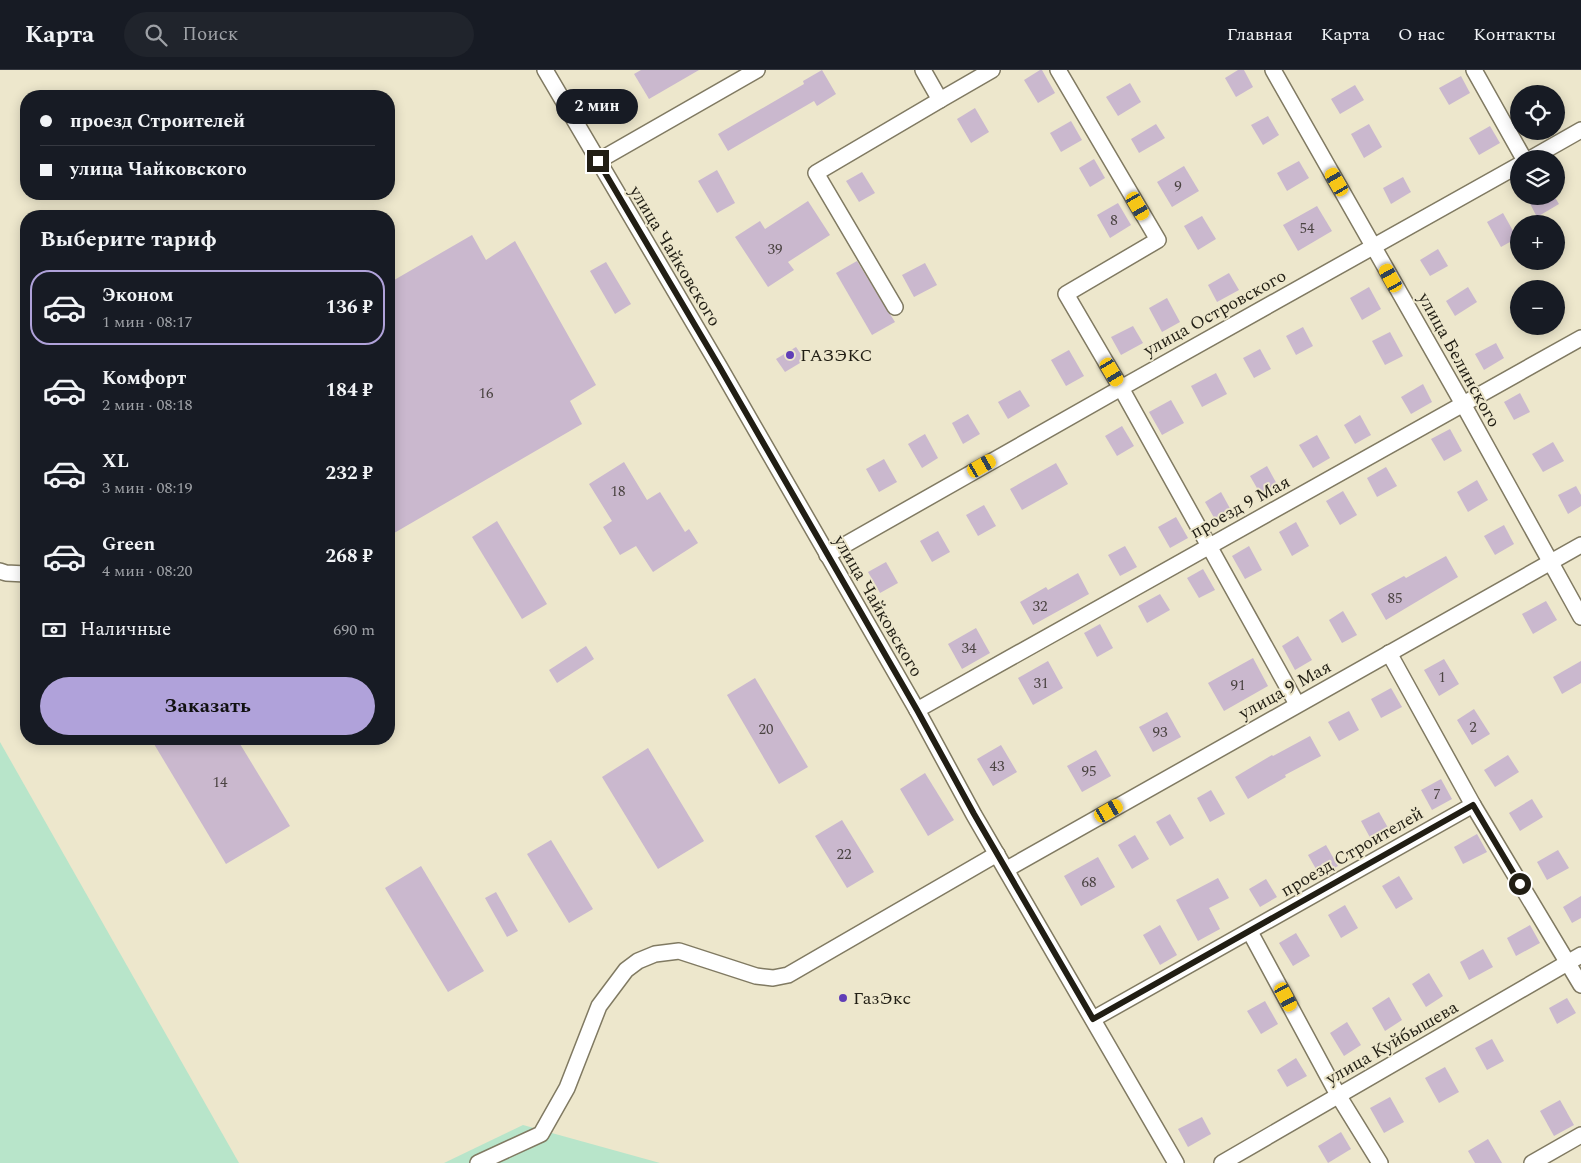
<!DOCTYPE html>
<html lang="ru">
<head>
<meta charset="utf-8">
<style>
  :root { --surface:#171b24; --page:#20242c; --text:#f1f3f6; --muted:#9ea1a6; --line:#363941; --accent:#b0a2da }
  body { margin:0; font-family:Spectral,serif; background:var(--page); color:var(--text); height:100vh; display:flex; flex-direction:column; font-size:19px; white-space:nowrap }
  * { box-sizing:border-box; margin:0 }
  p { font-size:16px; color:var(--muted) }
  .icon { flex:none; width:28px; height:28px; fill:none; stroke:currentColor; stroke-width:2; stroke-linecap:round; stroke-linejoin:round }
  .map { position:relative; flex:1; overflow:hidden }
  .drawer { position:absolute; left:20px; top:140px; width:375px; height:535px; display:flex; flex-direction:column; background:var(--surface); border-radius:20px; box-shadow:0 2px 12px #0003 }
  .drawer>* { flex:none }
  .banner { position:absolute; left:20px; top:20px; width:375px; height:110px; border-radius:20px; box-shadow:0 2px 12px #0003; display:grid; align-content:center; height:110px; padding:0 20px; background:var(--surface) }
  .tools { position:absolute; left:1510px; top:15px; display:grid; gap:10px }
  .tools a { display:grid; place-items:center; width:55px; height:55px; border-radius:50%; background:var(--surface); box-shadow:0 2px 12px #0003; font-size:25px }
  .end { position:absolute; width:22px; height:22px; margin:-11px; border:6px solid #211e14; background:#fff; box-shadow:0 0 0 2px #fff }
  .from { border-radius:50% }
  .bubble { position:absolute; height:35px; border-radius:18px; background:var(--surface); box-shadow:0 2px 12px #0003; font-size:16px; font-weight:700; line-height:35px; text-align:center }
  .car { position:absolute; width:15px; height:30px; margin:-15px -8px; border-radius:6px; box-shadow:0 0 4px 1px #0007; background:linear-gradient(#f5c518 24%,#345 0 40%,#f5c518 0 76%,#345 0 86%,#f5c518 0) }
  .banner b { display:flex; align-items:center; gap:18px; height:48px; font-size:19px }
  .banner b+b { border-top:1px solid var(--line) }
  .banner i { width:12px; height:12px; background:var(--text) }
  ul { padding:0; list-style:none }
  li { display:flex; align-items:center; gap:15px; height:75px; margin:0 10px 8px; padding:0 10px; border:2px solid transparent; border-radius:20px }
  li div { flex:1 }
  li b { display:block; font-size:19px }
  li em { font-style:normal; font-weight:700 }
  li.on { border-color:var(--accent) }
  li>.icon { width:45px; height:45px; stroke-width:1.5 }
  h2 { padding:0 20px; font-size:22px; line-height:60px }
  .pay { display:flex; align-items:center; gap:12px; height:55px; padding:0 20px; font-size:19px }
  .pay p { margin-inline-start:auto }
  .action { display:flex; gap:10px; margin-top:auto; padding:10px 20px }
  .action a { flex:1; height:58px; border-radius:30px; background:var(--accent); color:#111; font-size:20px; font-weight:700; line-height:58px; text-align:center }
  header { display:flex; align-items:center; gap:30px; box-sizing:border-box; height:70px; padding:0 25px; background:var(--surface); border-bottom:1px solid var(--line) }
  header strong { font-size:24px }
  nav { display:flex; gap:28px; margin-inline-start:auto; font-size:18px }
  .search { width:350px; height:45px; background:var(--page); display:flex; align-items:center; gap:12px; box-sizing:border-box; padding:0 18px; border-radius:28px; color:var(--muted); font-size:19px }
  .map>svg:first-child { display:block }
  .green { fill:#b8e5ca }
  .building { fill:#cab8ce }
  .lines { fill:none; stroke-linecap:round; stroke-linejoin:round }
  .minor-casing { stroke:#807a62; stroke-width:18 }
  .minor { stroke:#fff; stroke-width:15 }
  .route { stroke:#211e14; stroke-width:6 }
  .poi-dot { fill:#603eb7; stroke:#ede7cc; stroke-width:2 }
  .labels { text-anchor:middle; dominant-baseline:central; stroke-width:4; stroke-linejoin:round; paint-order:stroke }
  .number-label { font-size:15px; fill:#4b4442 }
  .street-label { font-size:18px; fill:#211e14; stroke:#ede7cc }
  .poi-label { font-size:18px; fill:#211e14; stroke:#ede7cc; text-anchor:start }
</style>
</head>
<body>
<header>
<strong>Карта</strong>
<div class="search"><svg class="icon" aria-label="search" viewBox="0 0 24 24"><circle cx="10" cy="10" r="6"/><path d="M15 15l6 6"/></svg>Поиск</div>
<nav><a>Главная</a><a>Карта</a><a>О нас</a><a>Контакты</a></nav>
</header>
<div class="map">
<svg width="1581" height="1093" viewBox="0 0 1581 1093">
  <rect width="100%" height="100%" fill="#ede7cc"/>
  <g class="green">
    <path d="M0,672L239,1093H0Z"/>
    <path d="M523,1055L660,1093H444Z"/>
  </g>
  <g class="building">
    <path d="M641,0H699L649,29L634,4Z"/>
    <path d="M822,0L836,24L817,36L814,31L728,81L718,64L804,14L803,11Z"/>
    <path d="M1040,0H1042L1055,23L1038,33L1024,10Z"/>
    <path d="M1238,0H1244L1253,17L1236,27L1225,8Z"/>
    <path d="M1461,6L1470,23L1449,35L1439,18Z"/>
    <path d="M1130,13L1141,32L1118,46L1106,27Z"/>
    <path d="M1355,15L1364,30L1340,44L1331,29Z"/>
    <path d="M975,38L989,62L971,73L957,49Z"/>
    <path d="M1268,46L1279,65L1263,75L1251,55Z"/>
    <path d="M1071,51L1082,70L1061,82L1050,63Z"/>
    <path d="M1156,54L1165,68L1139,83L1131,69Z"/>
    <path d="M1369,54L1382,77L1364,88L1351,64Z"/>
    <path d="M1490,56L1500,73L1479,85L1469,68Z"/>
    <path d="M1094,89L1105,108L1090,117L1079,98Z"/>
    <path d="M1299,91L1309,108L1287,121L1277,103Z"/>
    <path d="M1184,96L1199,121L1172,137L1157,112Z"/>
    <path d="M717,100L735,133L717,143L698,111Z"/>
    <path d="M862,102L875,123L859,132L846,111Z"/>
    <path d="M1403,107L1411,122L1391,134L1383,118Z"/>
    <path d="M1526,126H1554L1559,134L1537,147Z"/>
    <path d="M808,131L830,165L788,192L794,200L768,217L735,167L760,151L765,159Z"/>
    <path d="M1118,133L1131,155L1110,168L1097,145Z"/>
    <path d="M1317,136L1332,161L1298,181L1283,155Z"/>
    <path d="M1503,143L1517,168L1501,177L1487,152Z"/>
    <path d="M1202,146L1216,169L1198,180L1184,156Z"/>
    <path d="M472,165L486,190L515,171L596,315L570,331L582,354L389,466V213Z"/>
    <path d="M1438,179L1448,196L1430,206L1420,190Z"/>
    <path d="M857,191L895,252L872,265L836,203Z"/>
    <path d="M606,192L631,234L615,244L590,201Z"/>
    <path d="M925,193L937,215L914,227L902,205Z"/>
    <path d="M1229,203L1239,220L1217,232L1208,215Z"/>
    <path d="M1369,217L1381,239L1362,250L1350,228Z"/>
    <path d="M1468,217L1477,232L1455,246L1446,231Z"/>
    <path d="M1167,228L1180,252L1162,262L1149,238Z"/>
    <path d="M1133,256L1143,273L1121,285L1111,267Z"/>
    <path d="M1303,257L1313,276L1296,285L1286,266Z"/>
    <path d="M1390,262L1403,286L1385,295L1372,271Z"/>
    <path d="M1496,273L1504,288L1484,300L1475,284Z"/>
    <path d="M796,277L805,290L785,302L776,289Z"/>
    <path d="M1260,279L1271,299L1254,308L1243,288Z"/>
    <path d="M1069,280L1084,306L1066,316L1051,290Z"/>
    <path d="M1216,303L1227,324L1202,337L1191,316Z"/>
    <path d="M1423,314L1432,332L1411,344L1401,327Z"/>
    <path d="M1020,320L1030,336L1008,349L998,332Z"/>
    <path d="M1520,323L1530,342L1514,350L1504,332Z"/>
    <path d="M1171,330L1184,353L1162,365L1149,342Z"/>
    <path d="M968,344L980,364L963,374L952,353Z"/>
    <path d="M1360,345L1371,365L1355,374L1344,355Z"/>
    <path d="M1122,356L1134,376L1117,386L1105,366Z"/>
    <path d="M1450,359L1462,381L1444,391L1431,369Z"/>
    <path d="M925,364L938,388L922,398L908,374Z"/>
    <path d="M1317,365L1330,388L1313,398L1299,375Z"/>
    <path d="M1553,372L1564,391L1543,402L1532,384Z"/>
    <path d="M884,389L897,412L879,422L866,399Z"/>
    <path d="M624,392L647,430L660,422L685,462L689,459L698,473L653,502L636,476L620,485L603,457L612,451L589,414Z"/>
    <path d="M1056,393L1068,414L1022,440L1010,419Z"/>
    <path d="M1267,396L1278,416L1261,425L1250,406Z"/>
    <path d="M1386,397L1397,416L1377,427L1367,408Z"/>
    <path d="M1477,410L1488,430L1468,442L1457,422Z"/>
    <path d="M1576,416L1581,425V436L1568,444L1558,425Z"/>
    <path d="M1343,421L1357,445L1340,455L1326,431Z"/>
    <path d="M1221,422L1232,442L1216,451L1205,432Z"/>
    <path d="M984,435L996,456L978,466L966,445Z"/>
    <path d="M1176,447L1188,468L1170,478L1158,457Z"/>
    <path d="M497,451L547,534L522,549L472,467Z"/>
    <path d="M1296,452L1309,476L1292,486L1279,462Z"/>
    <path d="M1504,455L1514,474L1495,485L1484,466Z"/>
    <path d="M938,461L950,482L932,492L920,471Z"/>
    <path d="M1125,476L1137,497L1120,506L1108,485Z"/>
    <path d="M1249,476L1262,500L1245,509L1232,486Z"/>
    <path d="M1446,486L1458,507L1386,550L1371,524L1404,506L1406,508Z"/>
    <path d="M886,492L898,513L880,523L868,502Z"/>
    <path d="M1203,499L1215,520L1199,528L1187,508Z"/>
    <path d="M1078,503L1089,524L1033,555L1020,532L1046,517L1048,520Z"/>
    <path d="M1160,524L1170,540L1147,553L1138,536Z"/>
    <path d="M1546,531L1557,550L1533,564L1522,544Z"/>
    <path d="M1343,541L1357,565L1342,573L1329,550Z"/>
    <path d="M1100,554L1113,578L1097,587L1084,563Z"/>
    <path d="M976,558L990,583L962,599L948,574Z"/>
    <path d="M1298,566L1312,590L1295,600L1282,576Z"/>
    <path d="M586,576L594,589L557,613L549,600Z"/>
    <path d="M1253,588L1268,616L1224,641L1208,613Z"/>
    <path d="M1444,589L1459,614L1439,626L1424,600Z"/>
    <path d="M1048,591L1063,618L1033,635L1018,608Z"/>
    <path d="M1581,591V613L1562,624L1553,607Z"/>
    <path d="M755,608L808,697L779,714L727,625Z"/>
    <path d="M1391,618L1402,637L1381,648L1371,629Z"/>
    <path d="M1474,639L1490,664L1472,675L1457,650Z"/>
    <path d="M1349,641L1359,660L1339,671L1328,652Z"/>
    <path d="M1167,642L1181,667L1153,682L1139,657Z"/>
    <path d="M1310,666L1321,686L1285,705L1286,707L1248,729L1235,707L1272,685L1273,686Z"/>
    <path d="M151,669H237L290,756L226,794Z"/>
    <path d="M1001,675L1017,702L993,716L977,689Z"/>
    <path d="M648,678L704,771L658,799L602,707Z"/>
    <path d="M1096,680L1111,706L1082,722L1067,696Z"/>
    <path d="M1508,685L1519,702L1495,717L1484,700Z"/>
    <path d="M925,703L954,750L928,766L900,719Z"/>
    <path d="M1441,709L1452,729L1432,740L1421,720Z"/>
    <path d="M1211,720L1225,744L1210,752L1197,728Z"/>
    <path d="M1532,729L1543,747L1520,761L1509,743Z"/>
    <path d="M1379,742L1391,763L1373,773L1361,751Z"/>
    <path d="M1170,744L1184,768L1170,776L1156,752Z"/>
    <path d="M842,750L874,802L847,818L815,766Z"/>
    <path d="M1477,764L1487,782L1463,794L1454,777Z"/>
    <path d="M1135,765L1149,789L1132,799L1118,775Z"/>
    <path d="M551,770L593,839L569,853L527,784Z"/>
    <path d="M1326,775L1338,796L1320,806L1308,785Z"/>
    <path d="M1558,780L1569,798L1547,810L1537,792Z"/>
    <path d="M1098,787L1115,817L1081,836L1064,806Z"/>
    <path d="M421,796L484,901L448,922L385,818Z"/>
    <path d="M1399,806L1413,829L1396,839L1382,816Z"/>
    <path d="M1218,808L1229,828L1209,838L1220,859L1198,871L1176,830Z"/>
    <path d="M1266,809L1277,827L1260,837L1249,819Z"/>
    <path d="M496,822L518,861L507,867L485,828Z"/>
    <path d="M1581,826V848L1572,853L1563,837Z"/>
    <path d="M1345,835L1358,858L1341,868L1328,845Z"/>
    <path d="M1160,855L1177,885L1160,895L1143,865Z"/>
    <path d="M1530,855L1540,873L1516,886L1507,868Z"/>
    <path d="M1296,863L1310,886L1293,896L1279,873Z"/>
    <path d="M1483,879L1493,897L1469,910L1460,892Z"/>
    <path d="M1429,903L1443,926L1426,937L1412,914Z"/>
    <path d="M1389,927L1402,950L1385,961L1372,938Z"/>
    <path d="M1567,928L1576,943L1557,954L1549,938Z"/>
    <path d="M1265,931L1278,954L1261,964L1247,941Z"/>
    <path d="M1347,952L1361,975L1344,986L1330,963Z"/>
    <path d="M1492,969L1504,991L1487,1000L1475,978Z"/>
    <path d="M1296,988L1307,1006L1287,1017L1277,1000Z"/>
    <path d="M1445,997L1459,1022L1439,1033L1425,1008Z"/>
    <path d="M1390,1027L1404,1052L1384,1063L1370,1038Z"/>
    <path d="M1560,1030L1574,1055L1554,1066L1540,1041Z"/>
    <path d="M1202,1047L1211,1064L1188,1077L1178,1059Z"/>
    <path d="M1341,1062L1351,1079L1328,1093L1318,1076Z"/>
    <path d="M1488,1069L1502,1093H1475L1468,1081Z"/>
  </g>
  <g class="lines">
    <defs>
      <g id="minor">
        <path d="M545,0L719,296L917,640L974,745L1176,1093"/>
        <path d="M923,0L940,30L992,0"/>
        <path d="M1058,0L1158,170L1066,224L1121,318L1297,634"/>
        <path d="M1273,0L1463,334L1581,547"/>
        <path d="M1474,0L1524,89"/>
        <path d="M1530,89L1581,60"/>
        <path d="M598,91L757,0"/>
        <path d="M895,237L816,103L940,30"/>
        <path d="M827,485L1121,318L1519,95"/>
        <path d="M0,501L6,503L26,504"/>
        <path d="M1389,583L1473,735L1581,915"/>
        <path d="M917,640L1581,268"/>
        <path d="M1007,799L1581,475"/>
        <path d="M1250,862L1338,1025L1380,1093"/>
        <path d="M1093,949L1473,735"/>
        <path d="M478,1093L541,1064L567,1018L599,936L626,900L638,891L655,884L679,881L756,906L773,908L788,905L997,784"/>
        <path d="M1222,1093L1581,885"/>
        <path d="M1532,1093L1581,1065"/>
      </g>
    </defs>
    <use href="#minor" class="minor-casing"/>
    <use href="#minor" class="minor"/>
  </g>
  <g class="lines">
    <path class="route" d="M598,91L719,296L917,640L974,744L1093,949L1473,735L1520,814"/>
  </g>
  <g class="poi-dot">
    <circle cx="790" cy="285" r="5"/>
    <circle cx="843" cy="928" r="5"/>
  </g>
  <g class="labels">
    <g class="number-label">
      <text x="1178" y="116">9</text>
      <text x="1114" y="150">8</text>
      <text x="1307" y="158">54</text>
      <text x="775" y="179">39</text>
      <text x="486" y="323">16</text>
      <text x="618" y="421">18</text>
      <text x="1395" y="528">85</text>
      <text x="1040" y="536">32</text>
      <text x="969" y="578">34</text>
      <text x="1442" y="607">1</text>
      <text x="1041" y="613">31</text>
      <text x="1238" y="615">91</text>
      <text x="1473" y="657">2</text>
      <text x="766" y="659">20</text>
      <text x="1160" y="662">93</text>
      <text x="997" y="696">43</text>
      <text x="1089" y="701">95</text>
      <text x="220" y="712">14</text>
      <text x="1437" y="724">7</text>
      <text x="844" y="784">22</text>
      <text x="1089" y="812">68</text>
    </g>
    <g class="street-label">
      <text transform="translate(675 186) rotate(59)">улица Чайковского</text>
      <text transform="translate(1215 243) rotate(-29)">улица Островского</text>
      <text transform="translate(1459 290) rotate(61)">улица Белинского</text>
      <text transform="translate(1240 437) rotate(-29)">проезд 9 Мая</text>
      <text transform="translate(878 536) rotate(60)">улица Чайковского</text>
      <text transform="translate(1285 620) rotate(-29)">улица 9 Мая</text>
      <text transform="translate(1352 782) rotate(-30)">проезд Строителей</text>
      <text transform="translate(1392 973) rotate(-30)">улица Куйбышева</text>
    </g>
    <g class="poi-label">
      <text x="800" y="285">ГАЗЭКС</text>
      <text x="853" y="928">ГазЭкс</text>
    </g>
  </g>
</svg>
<div class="tools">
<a><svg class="icon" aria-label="locate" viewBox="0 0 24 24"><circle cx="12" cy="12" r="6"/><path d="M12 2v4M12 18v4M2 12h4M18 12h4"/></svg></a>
<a><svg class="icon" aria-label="layers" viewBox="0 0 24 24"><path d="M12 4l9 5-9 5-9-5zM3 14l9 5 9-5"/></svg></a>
<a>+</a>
<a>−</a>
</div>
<i class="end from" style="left:1520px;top:814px"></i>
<i class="end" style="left:598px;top:91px"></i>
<div class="bubble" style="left:556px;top:19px;width:82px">2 мин</div>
<i class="car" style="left:1337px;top:112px;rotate:330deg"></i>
<i class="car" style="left:1138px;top:136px;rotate:150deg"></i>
<i class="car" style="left:1391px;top:208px;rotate:331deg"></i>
<i class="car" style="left:1112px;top:302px;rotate:149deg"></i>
<i class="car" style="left:982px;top:396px;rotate:60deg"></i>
<i class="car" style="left:1109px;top:741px;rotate:60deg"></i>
<i class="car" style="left:1286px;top:927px;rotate:152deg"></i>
<div class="banner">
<b><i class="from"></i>проезд Строителей</b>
<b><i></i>улица Чайковского</b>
</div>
<section class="drawer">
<h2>Выберите тариф</h2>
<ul>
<li class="on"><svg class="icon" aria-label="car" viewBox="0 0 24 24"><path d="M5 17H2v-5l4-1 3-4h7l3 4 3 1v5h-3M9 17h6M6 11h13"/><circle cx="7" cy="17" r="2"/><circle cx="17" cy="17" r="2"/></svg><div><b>Эконом</b><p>1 мин · 08:17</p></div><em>136 ₽</em></li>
<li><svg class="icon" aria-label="car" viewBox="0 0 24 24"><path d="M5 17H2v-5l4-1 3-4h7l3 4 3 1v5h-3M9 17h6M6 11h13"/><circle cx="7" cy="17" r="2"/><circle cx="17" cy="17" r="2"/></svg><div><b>Комфорт</b><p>2 мин · 08:18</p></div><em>184 ₽</em></li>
<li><svg class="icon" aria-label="car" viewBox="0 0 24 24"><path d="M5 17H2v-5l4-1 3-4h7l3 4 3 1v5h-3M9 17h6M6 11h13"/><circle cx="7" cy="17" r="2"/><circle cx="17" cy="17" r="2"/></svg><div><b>XL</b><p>3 мин · 08:19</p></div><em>232 ₽</em></li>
<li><svg class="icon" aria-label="car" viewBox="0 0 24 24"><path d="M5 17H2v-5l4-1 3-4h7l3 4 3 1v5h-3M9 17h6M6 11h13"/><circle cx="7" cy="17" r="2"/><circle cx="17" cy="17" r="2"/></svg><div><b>Green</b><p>4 мин · 08:20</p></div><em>268 ₽</em></li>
</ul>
<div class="pay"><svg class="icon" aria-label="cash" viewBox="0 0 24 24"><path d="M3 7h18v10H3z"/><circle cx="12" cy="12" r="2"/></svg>Наличные<p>690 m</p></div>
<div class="action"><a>Заказать</a></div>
</section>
</div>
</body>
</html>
